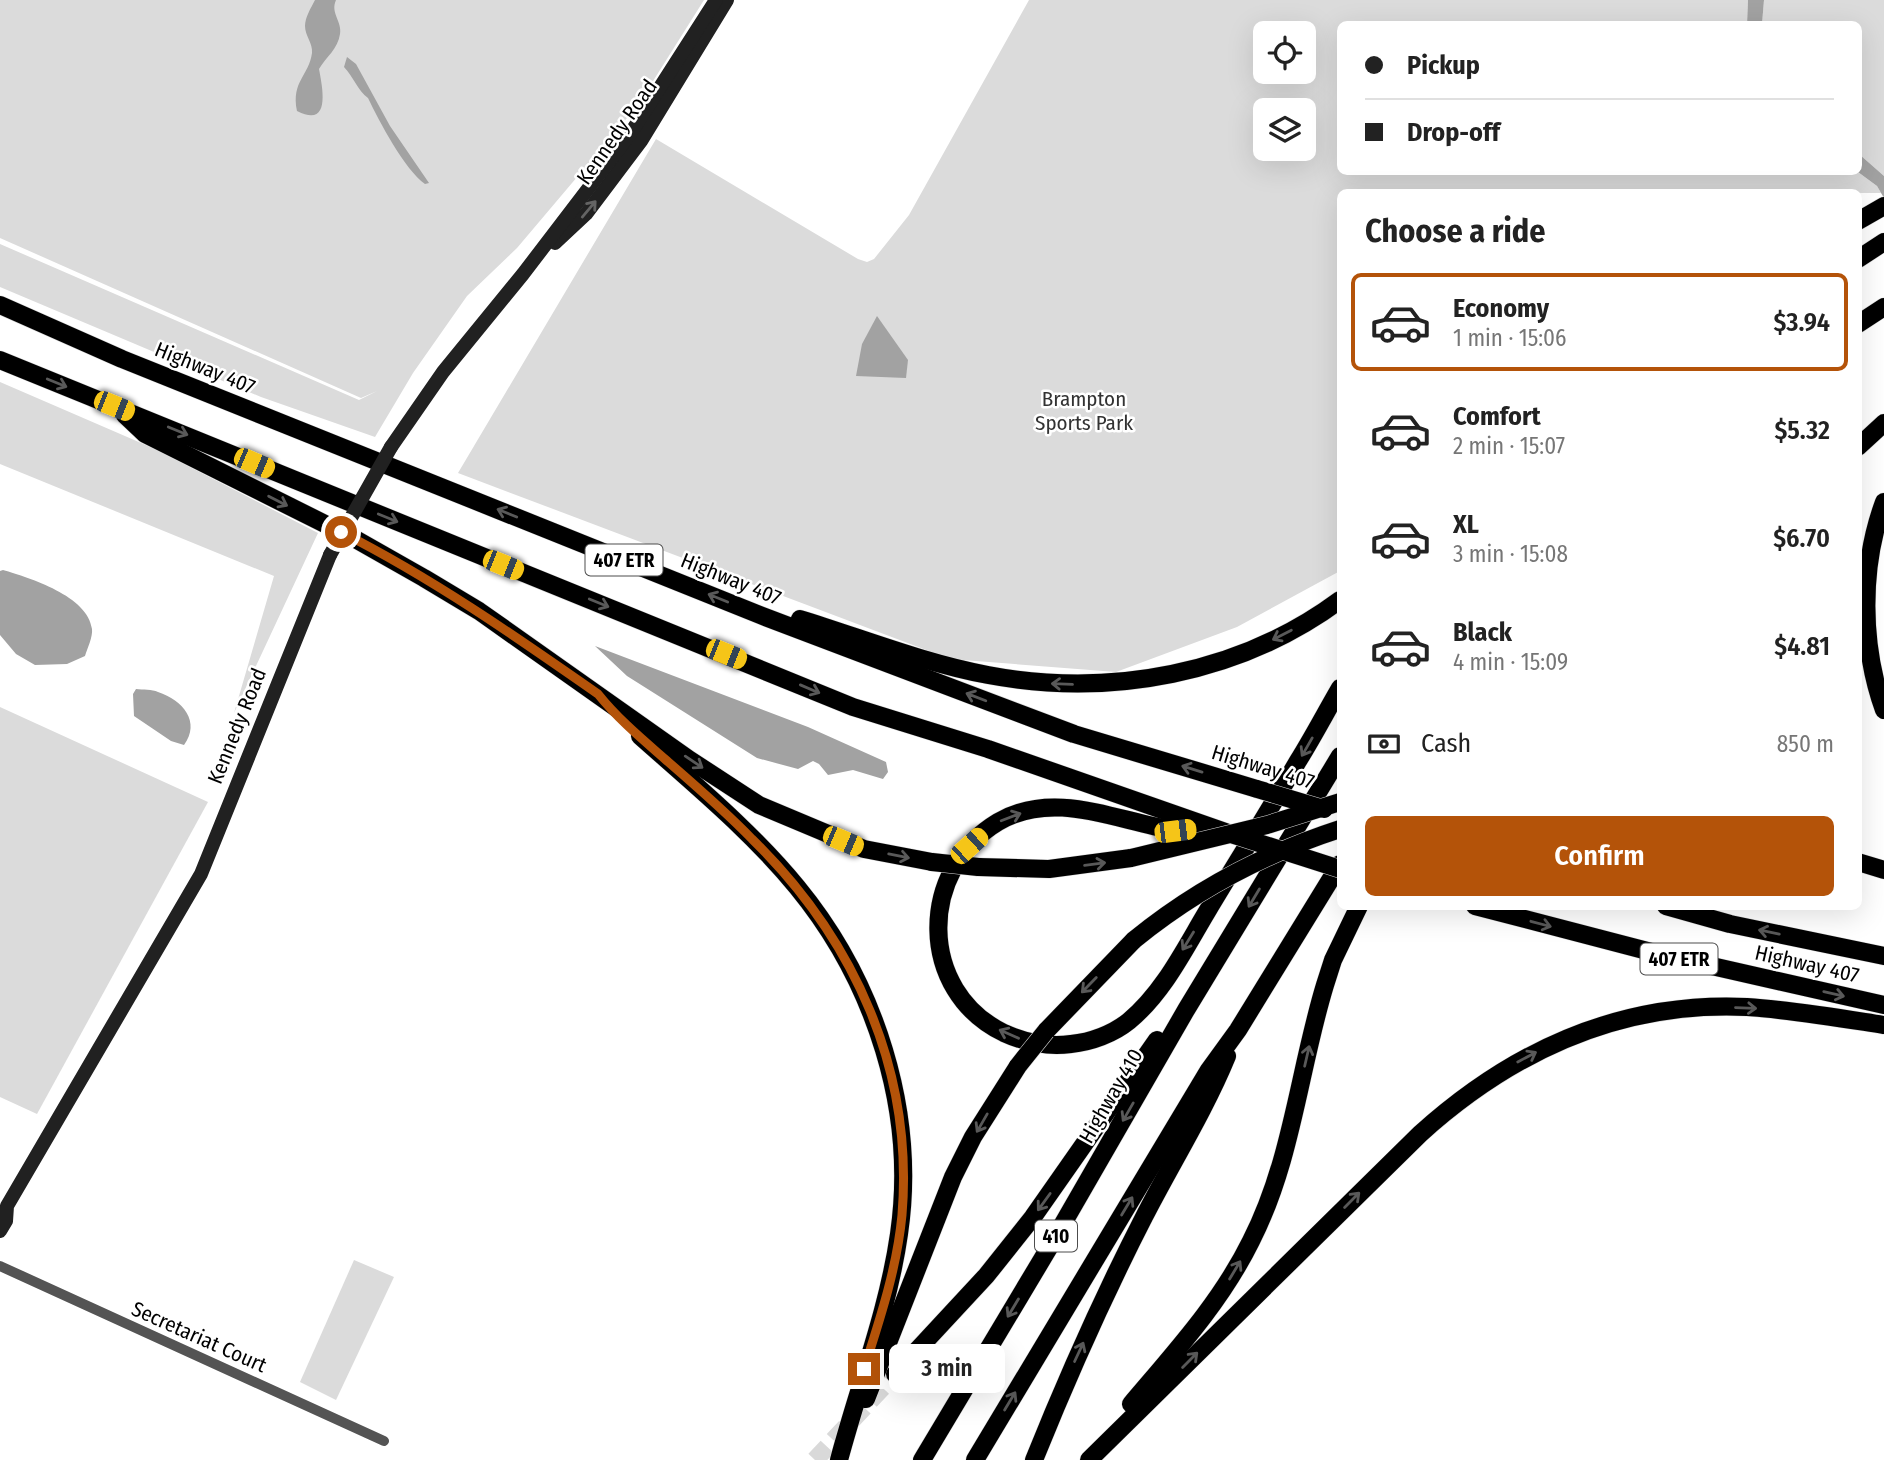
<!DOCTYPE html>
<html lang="en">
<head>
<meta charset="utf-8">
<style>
  :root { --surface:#fff; --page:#f6f6f6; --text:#222; --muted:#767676; --line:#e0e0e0; --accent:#b45309 }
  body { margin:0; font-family:"Fira Sans Condensed",sans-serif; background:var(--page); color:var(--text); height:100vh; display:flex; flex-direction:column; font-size:26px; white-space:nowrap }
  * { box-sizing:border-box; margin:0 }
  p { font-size:23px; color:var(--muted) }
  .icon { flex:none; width:38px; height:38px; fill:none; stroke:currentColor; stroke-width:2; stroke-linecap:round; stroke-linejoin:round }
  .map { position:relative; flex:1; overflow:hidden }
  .sheet { position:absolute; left:1337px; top:189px; width:525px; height:721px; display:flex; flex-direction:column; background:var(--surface); border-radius:10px; box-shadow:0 7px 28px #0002 }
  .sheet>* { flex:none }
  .banner { position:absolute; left:1337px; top:21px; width:525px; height:154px; border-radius:10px; box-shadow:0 7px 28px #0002; display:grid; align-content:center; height:154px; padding:0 28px; background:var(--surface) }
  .buttons { position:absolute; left:1253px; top:21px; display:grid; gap:14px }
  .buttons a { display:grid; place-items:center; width:63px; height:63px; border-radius:10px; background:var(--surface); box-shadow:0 7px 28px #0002; font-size:35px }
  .end { position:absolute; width:32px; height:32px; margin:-16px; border:9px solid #b45309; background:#fff; box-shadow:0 0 0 4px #fff }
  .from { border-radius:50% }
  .bubble { position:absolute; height:49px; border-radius:10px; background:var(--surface); box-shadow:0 7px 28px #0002; font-size:23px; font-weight:600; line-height:49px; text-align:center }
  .car { position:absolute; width:21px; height:42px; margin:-21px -10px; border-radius:9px; box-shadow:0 0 5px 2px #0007; background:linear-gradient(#f5c518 24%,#345 0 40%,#f5c518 0 76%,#345 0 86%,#f5c518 0) }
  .banner b { display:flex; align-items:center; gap:24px; height:66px; font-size:26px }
  .banner b+b { border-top:2px solid var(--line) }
  .banner i { width:18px; height:18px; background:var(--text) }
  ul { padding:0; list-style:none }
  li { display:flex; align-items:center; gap:21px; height:98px; margin:0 14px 10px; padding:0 14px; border:4px solid transparent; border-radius:10px }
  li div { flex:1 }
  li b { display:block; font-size:26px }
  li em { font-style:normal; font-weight:600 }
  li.active { border-color:var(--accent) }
  li>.icon { width:63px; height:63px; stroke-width:1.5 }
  h2 { padding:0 28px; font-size:32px; line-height:84px }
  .pay { display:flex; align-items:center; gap:18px; height:77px; padding:0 28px; font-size:26px }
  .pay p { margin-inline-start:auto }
  .cta { display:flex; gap:14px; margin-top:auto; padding:14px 28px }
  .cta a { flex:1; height:80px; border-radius:10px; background:var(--accent); color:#fff; font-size:28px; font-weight:600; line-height:80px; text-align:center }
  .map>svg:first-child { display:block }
  .green { fill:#dbdbdb; fill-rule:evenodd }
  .water { fill:#a2a2a2 }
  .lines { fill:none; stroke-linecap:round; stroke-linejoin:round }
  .motorway-tunnel { stroke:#d9d9d9; stroke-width:18; stroke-dasharray:18 9; stroke-linecap:butt }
  .motorway-casing { stroke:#dbdbdb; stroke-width:19 }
  .minor { stroke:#545454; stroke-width:10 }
  .secondary { stroke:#212121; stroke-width:14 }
  .motorway { stroke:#000; stroke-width:18 }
  .motorway-bridge-casing { stroke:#dbdbdb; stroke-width:19; stroke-linecap:butt }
  .secondary-bridge { stroke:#212121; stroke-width:14 }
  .motorway-bridge { stroke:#000; stroke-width:18 }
  .oneway { stroke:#646464 }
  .oneway2 { stroke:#595959 }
  .route { stroke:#b45309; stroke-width:9 }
  .labels { text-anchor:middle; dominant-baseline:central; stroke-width:5; stroke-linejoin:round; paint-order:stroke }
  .shield { fill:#fff; stroke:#4c4c4c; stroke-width:2 }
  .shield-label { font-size:19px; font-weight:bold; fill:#000 }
  .street-label { font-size:21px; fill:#000; stroke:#fff }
  .park-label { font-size:21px; fill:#323232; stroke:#fff }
</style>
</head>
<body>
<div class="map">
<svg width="1884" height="1460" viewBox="0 0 1884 1460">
  <rect width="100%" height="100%" fill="#fff"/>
  <g class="green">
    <path d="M0,0H704L638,105L517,248L467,296L413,373L375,437L261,397L0,287V244L359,400L377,391L361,398L0,238Z"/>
    <path d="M1029,0H1748L1747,24H1340V172H1858L1877,186L1881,193L1340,192V571L1237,627L1116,672L950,659L458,473L656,139L858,259L867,262L874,259L909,215ZM1265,33H1304V72H1265ZM1265,110H1304V149H1265Z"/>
    <path d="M1764,0H1884V176L1859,154L1858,24H1762Z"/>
    <path d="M0,382L155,449L318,533L234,713L274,576L0,464Z"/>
    <path d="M0,707L208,802L37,1114L0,1097Z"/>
    <path d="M354,1260L394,1277L336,1400L300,1382Z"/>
  </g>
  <g class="water">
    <path d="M315,0H336C330,13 342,21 340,34C338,49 326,57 319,69C322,86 332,129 297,111C291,81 309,76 312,53C313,43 305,36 305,26C305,17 311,8 315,0Z"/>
    <path d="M1748,0H1764L1762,24H1747Z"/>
    <path d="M347,57L356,64L390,126L429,183L425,184C405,170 379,121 368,98C358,91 353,76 344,67Z"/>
    <path d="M1859,154L1884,176V198L1877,186L1858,172Z"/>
    <path d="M877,316L908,360L906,378L856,376L862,344Z"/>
    <path d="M3,570C30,578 88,596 92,629C93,637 87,649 85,656L67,664L35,665L16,654L0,635V571Z"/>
    <path d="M595,646L808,727L886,762L888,772L883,779L853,770L828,775L819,764L813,761L798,769L757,758L627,676Z"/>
    <path d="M136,689C143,690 152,689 158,692C183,700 201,722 184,745L171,741L134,716L133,694Z"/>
  </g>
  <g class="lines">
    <path class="motorway-tunnel" d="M815,1460L895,1374"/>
    <defs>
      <g id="motorway">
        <path d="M1858,221L1884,206"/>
        <path d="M1858,259L1884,242"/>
        <path d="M0,305L122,359L760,615L1074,734L1257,789"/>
        <path d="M1858,324L1884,307"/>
        <path d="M0,360L853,707L988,749L1234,835"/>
        <path d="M125,415L145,434L357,540L424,578L479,611L690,760L759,805L864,849L932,862"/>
        <path d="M1858,447L1884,423"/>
        <path d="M1884,502C1860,567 1861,646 1884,710"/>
        <path d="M800,619C862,638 924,663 988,675C1110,698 1240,674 1340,600"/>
        <path d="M640,736C694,784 751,831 797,887C875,982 917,1111 899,1234C888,1311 859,1385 839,1460"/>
        <path d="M1204,827C1195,828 1183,832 1173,830C1116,821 1054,789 998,822C918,870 917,991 1004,1033C1026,1043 1047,1047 1071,1044C1091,1042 1113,1034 1129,1021C1164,992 1185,948 1208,910C1238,860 1269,811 1298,761C1313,737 1326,712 1340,688"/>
        <path d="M1858,862L1884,870"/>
        <path d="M978,867L1049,869L1131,858"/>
        <path d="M1475,906L1659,954L1884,1005"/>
        <path d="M1666,906L1730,924L1884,956"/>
        <path d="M1046,1031L1134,940"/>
        <path d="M895,1374L986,1276L1033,1217L1157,1040"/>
        <path d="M866,1399L953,1177L973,1137L1018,1066"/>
        <path d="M1131,1404C1175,1352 1221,1302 1251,1241C1292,1161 1299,1070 1325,985L1333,960L1359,906"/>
        <path d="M922,1460L1053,1241L1186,1010L1340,756"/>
        <path d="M975,1460L1209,1070L1238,1030L1340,864"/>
        <path d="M1034,1460C1067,1378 1103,1297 1144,1217C1171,1164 1204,1112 1227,1056"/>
        <path d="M1089,1460L1420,1134C1512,1051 1621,1001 1747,1007C1793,1010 1839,1018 1884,1025"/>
      </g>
    </defs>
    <use href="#motorway" class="motorway-casing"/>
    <path class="minor" d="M0,1266L384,1441"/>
    <g class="secondary">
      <path d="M555,243L586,214L641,141L727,0"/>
      <path d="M391,447L443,372L523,274L630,134L716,0"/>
      <path d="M0,1231L6,1221L7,1206L201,874L330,555"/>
    </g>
    <use href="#motorway" class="motorway"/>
    <defs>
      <g id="motorway-bridge">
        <path d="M1257,789L1324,809"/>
        <path d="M1234,835L1340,869"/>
        <path d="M1131,858L1267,825L1340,802"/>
        <path d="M932,862L978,867"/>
        <path d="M1134,940C1194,891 1266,853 1340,829"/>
        <path d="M1018,1066L1046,1031"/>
      </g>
    </defs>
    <use href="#motorway-bridge" class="motorway-bridge-casing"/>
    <path class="secondary-bridge" d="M330,555L391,447"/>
    <use href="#motorway-bridge" class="motorway-bridge"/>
  </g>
  <defs><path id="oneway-shaft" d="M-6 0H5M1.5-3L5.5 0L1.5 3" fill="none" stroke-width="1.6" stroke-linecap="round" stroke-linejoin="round" transform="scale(1.75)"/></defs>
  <use class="oneway" href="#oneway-shaft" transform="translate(589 209) rotate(-50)"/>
  <g class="oneway2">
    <use href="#oneway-shaft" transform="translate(57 383) rotate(22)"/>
    <use href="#oneway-shaft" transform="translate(178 431) rotate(22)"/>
    <use href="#oneway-shaft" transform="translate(278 501) rotate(27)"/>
    <use href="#oneway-shaft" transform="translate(507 513) rotate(-158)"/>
    <use href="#oneway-shaft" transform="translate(388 518) rotate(22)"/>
    <use href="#oneway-shaft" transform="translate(718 598) rotate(-158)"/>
    <use href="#oneway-shaft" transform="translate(599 603) rotate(22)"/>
    <use href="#oneway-shaft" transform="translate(1282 635) rotate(153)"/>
    <use href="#oneway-shaft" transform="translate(1062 684) rotate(-178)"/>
    <use href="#oneway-shaft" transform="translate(810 689) rotate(23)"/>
    <use href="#oneway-shaft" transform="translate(976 697) rotate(-159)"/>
    <use href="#oneway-shaft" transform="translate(1307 747) rotate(120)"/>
    <use href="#oneway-shaft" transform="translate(694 762) rotate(34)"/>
    <use href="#oneway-shaft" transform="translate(1192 769) rotate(-163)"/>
    <use href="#oneway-shaft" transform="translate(1011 817) rotate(-21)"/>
    <use href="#oneway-shaft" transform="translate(899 856) rotate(11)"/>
    <use href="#oneway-shaft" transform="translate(1095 864) rotate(-7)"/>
    <use href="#oneway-shaft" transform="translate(1254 898) rotate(121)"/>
    <use href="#oneway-shaft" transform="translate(1541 924) rotate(15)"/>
    <use href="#oneway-shaft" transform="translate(1769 932) rotate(-168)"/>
    <use href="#oneway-shaft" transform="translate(1188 941) rotate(122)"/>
    <use href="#oneway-shaft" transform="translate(1089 985) rotate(134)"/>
    <use href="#oneway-shaft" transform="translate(1834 994) rotate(13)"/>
    <use href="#oneway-shaft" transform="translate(1746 1008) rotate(2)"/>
    <use href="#oneway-shaft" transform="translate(1009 1034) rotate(-156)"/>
    <use href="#oneway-shaft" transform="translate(1307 1056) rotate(-77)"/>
    <use href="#oneway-shaft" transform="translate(1527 1057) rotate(-28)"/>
    <use href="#oneway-shaft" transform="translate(1128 1112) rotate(120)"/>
    <use href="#oneway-shaft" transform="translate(982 1123) rotate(120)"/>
    <use href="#oneway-shaft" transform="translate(1352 1200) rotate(-45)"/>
    <use href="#oneway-shaft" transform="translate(1044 1202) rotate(126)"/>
    <use href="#oneway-shaft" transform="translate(1127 1206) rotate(-59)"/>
    <use href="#oneway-shaft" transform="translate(1235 1270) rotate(-59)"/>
    <use href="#oneway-shaft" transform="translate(1013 1308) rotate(121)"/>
    <use href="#oneway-shaft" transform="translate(1079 1352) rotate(-65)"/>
    <use href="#oneway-shaft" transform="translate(1190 1360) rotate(-45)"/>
    <use href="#oneway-shaft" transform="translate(1010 1401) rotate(-59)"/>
  </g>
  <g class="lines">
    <path class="route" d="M341,532C432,578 515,636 598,694C618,719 642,739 666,760C696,786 725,811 752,839C854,939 914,1070 902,1215C897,1268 880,1319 864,1369"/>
  </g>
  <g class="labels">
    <g class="shield">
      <rect x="585.5" y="544.5" width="77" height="31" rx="5"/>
      <rect x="1640.5" y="943.5" width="77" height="31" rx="5"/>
      <rect x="1035" y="1220.5" width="42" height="31" rx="5"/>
    </g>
    <g class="shield-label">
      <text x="624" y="560">407 ETR</text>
      <text x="1679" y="959">407 ETR</text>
      <text x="1056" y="1236">410</text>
    </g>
    <g class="street-label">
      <text transform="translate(617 132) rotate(-55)">Kennedy Road</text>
      <text transform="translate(205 368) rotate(22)">Highway 407</text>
      <text transform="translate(731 579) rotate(22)">Highway 407</text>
      <text transform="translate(237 726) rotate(-68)">Kennedy Road</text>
      <text transform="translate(1263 767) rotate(17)">Highway 407</text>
      <text transform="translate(1807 964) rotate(13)">Highway 407</text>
      <text transform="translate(1111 1096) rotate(-60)">Highway 410</text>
      <text transform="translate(199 1337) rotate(24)">Secretariat Court</text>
    </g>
    <g class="park-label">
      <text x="1084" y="399">Brampton<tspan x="1084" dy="24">Sports Park</tspan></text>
    </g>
  </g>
</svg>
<div class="buttons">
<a><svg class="icon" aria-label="locate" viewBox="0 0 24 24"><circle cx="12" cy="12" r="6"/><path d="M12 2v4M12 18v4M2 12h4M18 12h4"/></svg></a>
<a><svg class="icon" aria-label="layers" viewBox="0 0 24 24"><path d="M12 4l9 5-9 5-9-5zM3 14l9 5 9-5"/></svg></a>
</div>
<i class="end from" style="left:341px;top:532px"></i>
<i class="end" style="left:864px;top:1369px"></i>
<div class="bubble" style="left:889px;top:1344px;width:116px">3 min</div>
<i class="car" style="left:114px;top:406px;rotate:112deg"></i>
<i class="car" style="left:254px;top:463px;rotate:113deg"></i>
<i class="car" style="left:503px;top:565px;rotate:112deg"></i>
<i class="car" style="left:726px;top:654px;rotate:112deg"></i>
<i class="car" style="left:1175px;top:831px;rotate:83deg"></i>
<i class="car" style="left:843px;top:841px;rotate:113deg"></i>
<i class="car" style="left:969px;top:846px;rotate:48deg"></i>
<div class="banner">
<b><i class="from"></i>Pickup</b>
<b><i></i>Drop-off</b>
</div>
<section class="sheet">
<h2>Choose a ride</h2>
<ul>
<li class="active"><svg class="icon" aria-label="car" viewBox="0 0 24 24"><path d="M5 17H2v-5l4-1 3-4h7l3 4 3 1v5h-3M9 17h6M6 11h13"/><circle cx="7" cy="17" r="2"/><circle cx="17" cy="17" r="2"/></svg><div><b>Economy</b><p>1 min · 15:06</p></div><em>$3.94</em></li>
<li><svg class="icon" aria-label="car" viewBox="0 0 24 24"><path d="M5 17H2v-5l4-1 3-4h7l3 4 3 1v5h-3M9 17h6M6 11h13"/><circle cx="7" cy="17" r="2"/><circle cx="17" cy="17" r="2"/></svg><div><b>Comfort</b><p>2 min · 15:07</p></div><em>$5.32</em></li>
<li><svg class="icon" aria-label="car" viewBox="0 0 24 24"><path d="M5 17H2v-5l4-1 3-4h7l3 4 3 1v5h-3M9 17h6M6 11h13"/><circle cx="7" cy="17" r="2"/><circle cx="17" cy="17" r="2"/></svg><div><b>XL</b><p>3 min · 15:08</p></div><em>$6.70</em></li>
<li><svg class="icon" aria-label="car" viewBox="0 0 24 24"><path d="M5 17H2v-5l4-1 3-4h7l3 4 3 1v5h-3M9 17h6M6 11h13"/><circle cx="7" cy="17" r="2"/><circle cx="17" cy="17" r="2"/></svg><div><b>Black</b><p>4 min · 15:09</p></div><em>$4.81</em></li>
</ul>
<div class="pay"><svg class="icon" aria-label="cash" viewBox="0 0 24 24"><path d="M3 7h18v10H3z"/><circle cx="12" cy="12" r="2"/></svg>Cash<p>850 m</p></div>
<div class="cta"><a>Confirm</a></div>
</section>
</div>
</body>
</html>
